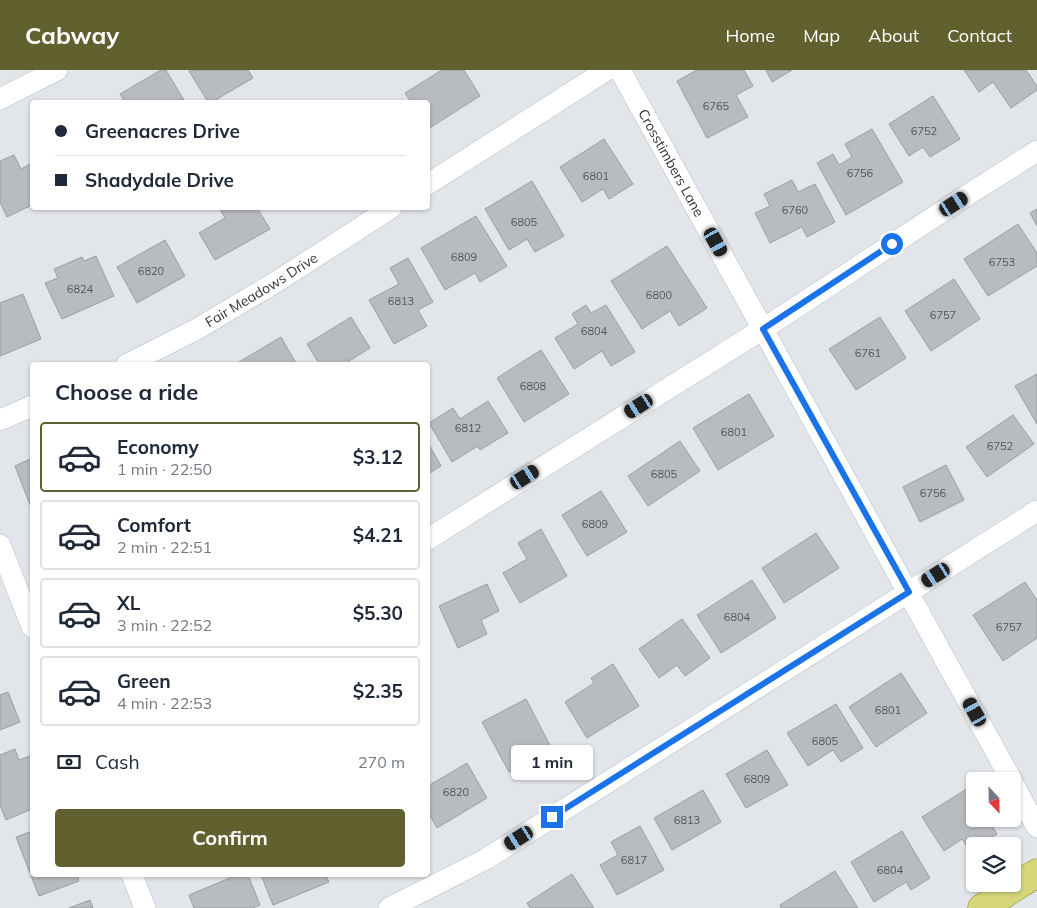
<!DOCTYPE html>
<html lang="en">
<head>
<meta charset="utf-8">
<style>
  :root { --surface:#fff; --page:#f2f2f3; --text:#1f2937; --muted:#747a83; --line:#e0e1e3; --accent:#60612e }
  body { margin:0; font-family:Mulish,sans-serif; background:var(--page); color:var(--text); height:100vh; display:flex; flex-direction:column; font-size:19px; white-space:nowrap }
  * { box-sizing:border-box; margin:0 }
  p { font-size:16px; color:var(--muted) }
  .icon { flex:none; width:28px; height:28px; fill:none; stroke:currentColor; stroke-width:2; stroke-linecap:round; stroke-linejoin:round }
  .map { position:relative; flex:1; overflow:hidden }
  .details { position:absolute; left:30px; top:292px; width:400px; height:515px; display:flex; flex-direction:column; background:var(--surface); border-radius:5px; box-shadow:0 1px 4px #0004 }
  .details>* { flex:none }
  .hud { position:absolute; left:30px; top:30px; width:400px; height:110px; border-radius:5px; box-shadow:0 1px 4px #0004; display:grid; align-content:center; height:110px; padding:0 25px; background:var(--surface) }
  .needle { width:32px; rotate:158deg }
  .controls { position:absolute; left:966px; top:702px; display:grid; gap:10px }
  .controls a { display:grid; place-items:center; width:55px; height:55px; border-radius:5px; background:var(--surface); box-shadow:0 1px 4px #0004; font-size:25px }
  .end { position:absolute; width:22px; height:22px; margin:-11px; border:6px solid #1a73e8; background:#fff; box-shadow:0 0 0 2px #fff }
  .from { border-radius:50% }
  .bubble { position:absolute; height:35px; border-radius:5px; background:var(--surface); box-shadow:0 1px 4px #0004; font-size:16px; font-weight:700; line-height:35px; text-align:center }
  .car { position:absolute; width:15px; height:30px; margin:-15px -8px; border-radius:6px; box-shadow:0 0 4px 1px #0007; background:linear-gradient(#222 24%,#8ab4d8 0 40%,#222 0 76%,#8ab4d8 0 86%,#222 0) }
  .hud b { display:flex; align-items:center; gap:18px; height:48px; font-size:19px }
  .hud b+b { border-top:1px solid var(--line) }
  .hud i { width:12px; height:12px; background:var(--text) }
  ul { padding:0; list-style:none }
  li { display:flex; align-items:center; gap:15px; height:70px; margin:0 10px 8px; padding:0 15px; border:2px solid var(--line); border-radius:5px }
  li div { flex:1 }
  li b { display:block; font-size:19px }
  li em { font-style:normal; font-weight:700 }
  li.selected { border-color:var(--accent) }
  li>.icon { width:45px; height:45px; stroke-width:1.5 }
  h2 { padding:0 25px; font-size:22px; line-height:60px }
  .pay { display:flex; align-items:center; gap:12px; height:55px; padding:0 25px; font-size:19px }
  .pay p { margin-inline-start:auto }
  .action { display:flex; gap:10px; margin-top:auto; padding:10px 25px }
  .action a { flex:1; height:58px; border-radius:5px; background:var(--accent); color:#fff; font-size:20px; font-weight:700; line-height:58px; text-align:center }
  header { display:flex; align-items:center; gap:30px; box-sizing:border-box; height:70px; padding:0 25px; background:var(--accent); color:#fff }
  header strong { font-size:24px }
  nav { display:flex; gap:28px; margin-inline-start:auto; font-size:18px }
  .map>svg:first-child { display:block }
  .building { fill:#b8bbc0; stroke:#9b9ea4 }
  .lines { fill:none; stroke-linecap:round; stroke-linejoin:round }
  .minor-casing { stroke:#b9bcc1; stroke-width:22 }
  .major-casing { stroke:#8c8c29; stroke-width:29 }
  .minor { stroke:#fff; stroke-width:21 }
  .major { stroke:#d6d67a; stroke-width:28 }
  .route { stroke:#1a73e8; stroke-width:6 }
  .labels { text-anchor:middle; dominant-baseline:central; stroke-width:4; stroke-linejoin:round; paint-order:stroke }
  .number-label { font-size:11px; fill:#555659 }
  .street-label { font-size:14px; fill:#343537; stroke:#eff2f8 }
</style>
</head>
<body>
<header>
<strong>Cabway</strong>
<nav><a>Home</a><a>Map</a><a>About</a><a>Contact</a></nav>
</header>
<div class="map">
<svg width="1037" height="838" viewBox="0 0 1037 838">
  <rect width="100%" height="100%" fill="#e2e5ea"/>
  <g class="building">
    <path d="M161,0H166L185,32H125L120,24Z"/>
    <path d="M191,0H248L253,8L212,32H208L189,1Z"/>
    <path d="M442,0H464L480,26L428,59V32H411L405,23Z"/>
    <path d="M697,0H744L753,16L736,25L748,47L707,68L677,11Z"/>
    <path d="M766,0H792L772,12Z"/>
    <path d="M964,0H1026L1037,16V20L1011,38L993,12L979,22Z"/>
    <path d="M933,26L960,69L930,87L923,77L909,86L889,54Z"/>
    <path d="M872,59L903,112L846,145L817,93L833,84L839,95L852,87L845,74Z"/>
    <path d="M604,69L633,114L609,129L603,119L582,132L560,97Z"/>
    <path d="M14,85L21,99L32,93V135L7,147L0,132V91Z"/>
    <path d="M792,110L798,122L815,114L835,152L807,167L802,157L770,173L755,143L770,136L764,124Z"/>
    <path d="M532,111L564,166L535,182L527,169L509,180L485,139Z"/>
    <path d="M219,138H257L270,159L215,190L199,163L225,148Z"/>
    <path d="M1037,139V156L1030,143Z"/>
    <path d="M476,146L507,196L480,212L475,203L445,220L421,178Z"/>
    <path d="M1018,154L1037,183V196L988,226L964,189Z"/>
    <path d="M165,170L185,206L137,233L117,197Z"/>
    <path d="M667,176L707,238L679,256L670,241L642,259L611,211Z"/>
    <path d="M96,186L114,226L62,249L45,213L58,208L54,199L82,187L84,191Z"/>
    <path d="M408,188L433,232L418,240L427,256L394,274L369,230L399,214L390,198Z"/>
    <path d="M954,209L980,249L931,281L905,241Z"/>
    <path d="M23,224L41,269L0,286V233Z"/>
    <path d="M586,235L591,243L606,235L635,282L611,296L602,281L574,299L555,268L578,254L572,244Z"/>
    <path d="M351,247L370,278L343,295H320L307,274Z"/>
    <path d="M880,247L906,288L856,320L829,279Z"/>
    <path d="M281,267L297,295H234Z"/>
    <path d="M541,280L569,324L524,352L497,308Z"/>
    <path d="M1037,304V354L1015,316Z"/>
    <path d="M749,324L774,366L718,400L693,358Z"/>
    <path d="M488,331L508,363L480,380L478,376L452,392L429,353L453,338L460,349Z"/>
    <path d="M1013,345L1034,374L987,407L966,377Z"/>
    <path d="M680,371L700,401L648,436L628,406Z"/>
    <path d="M428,373L441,396L428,404Z"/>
    <path d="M32,388V440L15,396Z"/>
    <path d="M946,395L964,430L920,452L903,417Z"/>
    <path d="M601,421L627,462L587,486L562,445Z"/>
    <path d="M541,459L567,506L520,533L503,503L527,489L518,473Z"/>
    <path d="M816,463L839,498L784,533L762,498Z"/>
    <path d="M752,510L776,548L721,583L697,545Z"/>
    <path d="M1025,512L1037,530V568L1003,591L973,545Z"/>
    <path d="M487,514L499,541L481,550L487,564L458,578L439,536Z"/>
    <path d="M682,549L710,588L685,606L677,595L659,608L639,579Z"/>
    <path d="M613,594L639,636L587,668L565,632L594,613L591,608Z"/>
    <path d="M901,603L927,643L876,677L849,637Z"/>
    <path d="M8,622L20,652L0,660V625Z"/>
    <path d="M526,629L556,687L534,699L529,691L509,702L482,652Z"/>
    <path d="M836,634L863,678L841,692L833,680L808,696L787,663Z"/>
    <path d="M15,679L19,690L32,685V739L6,750L0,735V685Z"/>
    <path d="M767,680L788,715L746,738L726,704Z"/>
    <path d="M467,693L487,728L437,758L428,742V716Z"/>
    <path d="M968,718L975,729V749H988L997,764L975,776L970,781L962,769L944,781L922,747Z"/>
    <path d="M703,720L721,752L672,780L654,748Z"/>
    <path d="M640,756L664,800L617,825L600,795L618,785L611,772Z"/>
    <path d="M32,761V805H77L79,811L39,826L16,767Z"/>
    <path d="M902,761L930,808L911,820L906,812L874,832L851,792Z"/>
    <path d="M835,801L858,838H781L780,835Z"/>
    <path d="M572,804L594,838H530L527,833Z"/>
    <path d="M237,805H248L260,835L252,838H194L189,825Z"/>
    <path d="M261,805H326L329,812L273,835Z"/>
    <path d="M90,830L93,838H69Z"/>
  </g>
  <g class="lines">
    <defs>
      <g id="minor">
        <path id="s1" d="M620,0L1012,711"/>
        <path d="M0,29L57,0"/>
        <path d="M428,114L607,0"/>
        <path id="s2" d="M126,295L197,259L276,212L391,138"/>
        <path d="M0,350L32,336"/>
        <path d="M428,469L763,259L969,124L1037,81"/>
        <path d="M0,475L32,557"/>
        <path d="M1012,712L1037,757"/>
        <path d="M132,805L145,838"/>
        <path d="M389,838L486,789L1037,441"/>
      </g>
      <path id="major" d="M982,838L1037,803"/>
    </defs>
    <use href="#minor" class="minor-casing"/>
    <use href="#major" class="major-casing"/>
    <use href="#minor" class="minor"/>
    <use href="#major" class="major"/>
  </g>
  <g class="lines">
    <path class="route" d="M552,747L909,522L763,259L892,174"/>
  </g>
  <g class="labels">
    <g class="number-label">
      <text x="716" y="36">6765</text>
      <text x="924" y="61">6752</text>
      <text x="860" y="103">6756</text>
      <text x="596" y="106">6801</text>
      <text x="795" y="140">6760</text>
      <text x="524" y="152">6805</text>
      <text x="464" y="187">6809</text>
      <text x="1002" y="192">6753</text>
      <text x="151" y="201">6820</text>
      <text x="80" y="219">6824</text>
      <text x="659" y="225">6800</text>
      <text x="401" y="231">6813</text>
      <text x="943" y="245">6757</text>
      <text x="594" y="261">6804</text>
      <text x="868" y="283">6761</text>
      <text x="533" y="316">6808</text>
      <text x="468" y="358">6812</text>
      <text x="734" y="362">6801</text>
      <text x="1000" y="376">6752</text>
      <text x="664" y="404">6805</text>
      <text x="933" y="423">6756</text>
      <text x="595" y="454">6809</text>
      <text x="737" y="547">6804</text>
      <text x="1009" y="557">6757</text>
      <text x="888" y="640">6801</text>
      <text x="825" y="671">6805</text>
      <text x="757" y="709">6809</text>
      <text x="456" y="722">6820</text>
      <text x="687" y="750">6813</text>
      <text x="634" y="790">6817</text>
      <text x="890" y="800">6804</text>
    </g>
    <g class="street-label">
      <text stroke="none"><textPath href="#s1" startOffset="106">Crosstimbers Lane</textPath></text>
      <text stroke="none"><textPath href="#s2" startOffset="155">Fair Meadows Drive</textPath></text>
    </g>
  </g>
</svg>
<div class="controls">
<a><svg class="needle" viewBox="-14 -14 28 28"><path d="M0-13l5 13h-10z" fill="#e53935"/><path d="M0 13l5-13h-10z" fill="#747a83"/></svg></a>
<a><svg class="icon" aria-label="layers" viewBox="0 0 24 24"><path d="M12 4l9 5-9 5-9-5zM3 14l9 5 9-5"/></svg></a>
</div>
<i class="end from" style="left:892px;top:174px"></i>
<i class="end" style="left:552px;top:747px"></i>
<div class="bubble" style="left:511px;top:675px;width:82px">1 min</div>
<i class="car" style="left:954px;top:134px;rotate:57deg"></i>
<i class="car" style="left:716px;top:172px;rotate:151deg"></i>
<i class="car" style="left:639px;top:336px;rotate:238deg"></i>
<i class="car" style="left:525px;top:407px;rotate:58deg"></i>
<i class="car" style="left:936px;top:505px;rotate:237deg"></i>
<i class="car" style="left:975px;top:642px;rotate:331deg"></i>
<i class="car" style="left:519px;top:768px;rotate:238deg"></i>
<div class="hud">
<b><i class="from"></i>Greenacres Drive</b>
<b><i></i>Shadydale Drive</b>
</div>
<section class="details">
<h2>Choose a ride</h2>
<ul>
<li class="selected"><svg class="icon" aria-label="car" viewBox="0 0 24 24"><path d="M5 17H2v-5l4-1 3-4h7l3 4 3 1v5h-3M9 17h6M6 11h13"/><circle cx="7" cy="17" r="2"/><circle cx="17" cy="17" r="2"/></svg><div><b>Economy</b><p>1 min · 22:50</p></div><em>$3.12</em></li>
<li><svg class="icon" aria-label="car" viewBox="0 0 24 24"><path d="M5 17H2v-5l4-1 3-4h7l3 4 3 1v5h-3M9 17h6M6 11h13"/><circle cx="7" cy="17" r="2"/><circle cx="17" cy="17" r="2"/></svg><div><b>Comfort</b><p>2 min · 22:51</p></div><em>$4.21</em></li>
<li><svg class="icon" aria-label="car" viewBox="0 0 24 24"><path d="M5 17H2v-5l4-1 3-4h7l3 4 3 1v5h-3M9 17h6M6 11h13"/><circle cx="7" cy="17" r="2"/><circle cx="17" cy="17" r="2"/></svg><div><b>XL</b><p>3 min · 22:52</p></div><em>$5.30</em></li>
<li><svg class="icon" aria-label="car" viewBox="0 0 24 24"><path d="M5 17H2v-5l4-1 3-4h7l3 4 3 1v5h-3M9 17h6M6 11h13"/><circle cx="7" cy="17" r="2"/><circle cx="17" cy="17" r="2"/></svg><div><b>Green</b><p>4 min · 22:53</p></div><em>$2.35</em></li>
</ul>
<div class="pay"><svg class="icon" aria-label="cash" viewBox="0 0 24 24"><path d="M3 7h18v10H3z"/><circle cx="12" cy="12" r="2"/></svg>Cash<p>270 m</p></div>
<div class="action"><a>Confirm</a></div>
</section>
</div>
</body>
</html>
